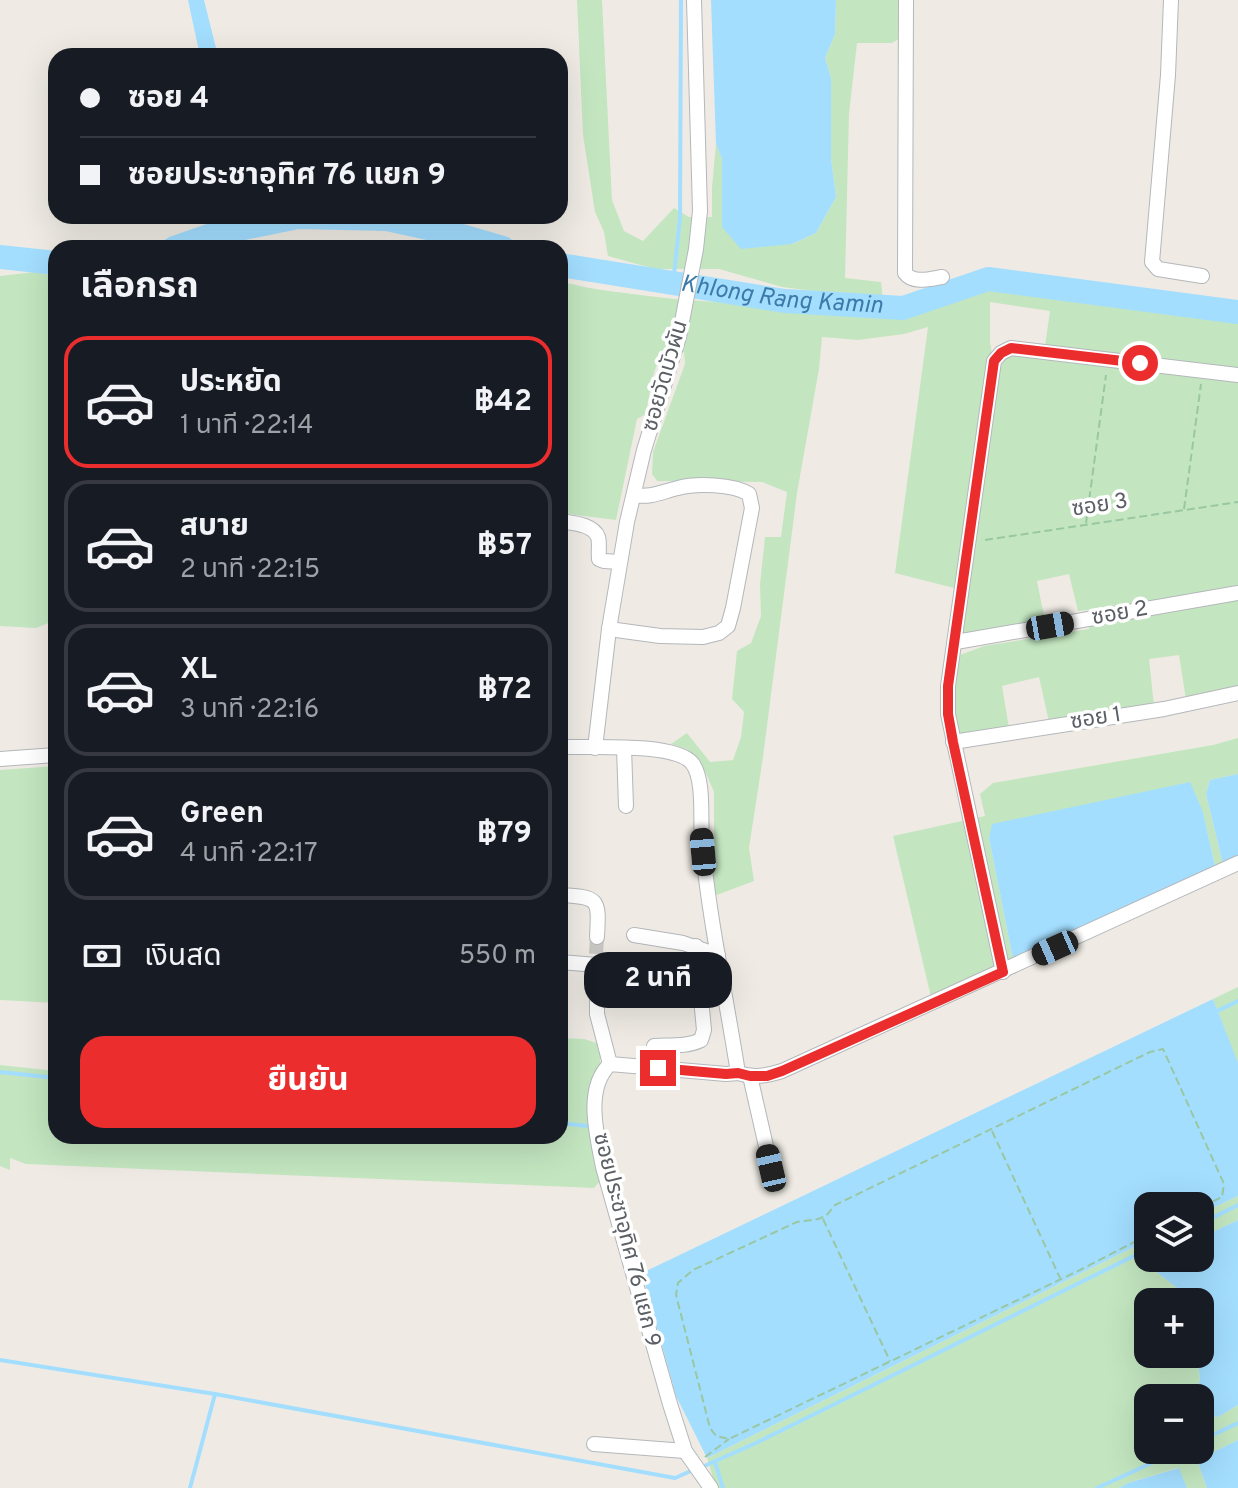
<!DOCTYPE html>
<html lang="th">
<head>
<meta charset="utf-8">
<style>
  :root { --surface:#171b24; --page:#20242c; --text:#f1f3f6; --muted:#9ea1a6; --line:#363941; --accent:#eb2d2e }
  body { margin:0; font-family:Overpass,"Noto Sans Thai",sans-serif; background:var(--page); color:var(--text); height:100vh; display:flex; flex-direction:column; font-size:30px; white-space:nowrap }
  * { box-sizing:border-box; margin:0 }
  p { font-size:26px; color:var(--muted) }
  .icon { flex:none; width:44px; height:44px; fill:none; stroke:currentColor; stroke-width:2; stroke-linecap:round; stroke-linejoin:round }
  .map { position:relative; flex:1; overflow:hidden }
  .side { position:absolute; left:48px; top:240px; width:520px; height:904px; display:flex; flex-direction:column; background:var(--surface); border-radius:24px; box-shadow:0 8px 32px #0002 }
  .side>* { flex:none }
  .top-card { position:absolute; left:48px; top:48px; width:520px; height:176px; border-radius:24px; box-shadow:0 8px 32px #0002; display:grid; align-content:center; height:176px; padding:0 32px; background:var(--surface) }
  .buttons { position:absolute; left:1134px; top:1192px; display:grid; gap:16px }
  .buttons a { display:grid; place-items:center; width:80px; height:80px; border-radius:16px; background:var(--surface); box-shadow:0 8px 32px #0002; font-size:40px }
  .end { position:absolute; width:36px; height:36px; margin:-18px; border:10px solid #eb2d2e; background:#fff; box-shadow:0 0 0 4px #fff }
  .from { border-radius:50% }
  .bubble { position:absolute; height:56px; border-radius:24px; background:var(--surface); box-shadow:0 8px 32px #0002; font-size:26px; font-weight:700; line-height:56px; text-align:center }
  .car { position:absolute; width:24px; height:48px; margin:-24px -12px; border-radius:10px; box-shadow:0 0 6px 2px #0007; background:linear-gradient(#222 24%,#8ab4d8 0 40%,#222 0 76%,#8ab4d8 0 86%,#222 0) }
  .top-card b { display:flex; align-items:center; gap:28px; height:76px; font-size:30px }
  .top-card b+b { border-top:2px solid var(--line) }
  .top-card i { width:20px; height:20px; background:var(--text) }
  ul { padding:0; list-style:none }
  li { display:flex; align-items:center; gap:24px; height:132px; margin:0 16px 12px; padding:0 16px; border:4px solid var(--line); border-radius:24px }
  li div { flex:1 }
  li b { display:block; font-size:30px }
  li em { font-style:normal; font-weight:700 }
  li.active { border-color:var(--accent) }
  li>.icon { width:72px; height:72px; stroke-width:1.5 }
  h2 { padding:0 32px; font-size:36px; line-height:96px }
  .pay { display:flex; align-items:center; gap:20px; height:88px; padding:0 32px; font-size:30px }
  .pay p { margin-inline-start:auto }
  .primary-button { display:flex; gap:16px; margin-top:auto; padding:16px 32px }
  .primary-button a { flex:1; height:92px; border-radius:24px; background:var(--accent); color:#fff; font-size:32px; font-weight:700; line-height:92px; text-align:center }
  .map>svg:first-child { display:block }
  .green { fill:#c3e6c0 }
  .water { fill:#a3deff }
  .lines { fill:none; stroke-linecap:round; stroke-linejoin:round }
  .stream { stroke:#a3deff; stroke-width:4 }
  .river { stroke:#a3deff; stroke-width:24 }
  .minor-tunnel { stroke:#cac8c4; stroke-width:14; stroke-dasharray:14 7; stroke-linecap:butt }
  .minor-casing { stroke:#b4b7bb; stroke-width:16 }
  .path { stroke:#99c7a2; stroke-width:2; stroke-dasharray:8 4; stroke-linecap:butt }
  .minor { stroke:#fff; stroke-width:14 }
  .route { stroke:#eb2d2e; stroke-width:10 }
  .labels { text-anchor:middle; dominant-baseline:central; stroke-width:7; stroke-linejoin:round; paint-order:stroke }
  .street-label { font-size:22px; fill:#5c6065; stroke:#fff }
  .water-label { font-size:24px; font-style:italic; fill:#3c7aa9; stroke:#fff }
</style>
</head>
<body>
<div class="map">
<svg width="1238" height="1488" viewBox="0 0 1238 1488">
  <rect width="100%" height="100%" fill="#efebe4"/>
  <g class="green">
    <path d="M577,0H602L612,200L624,231L643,241L674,208L689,217H712V187L716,144L722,159L723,184L792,244L816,233L836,197L831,158V78L825,58L835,34L836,0H899L900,38L892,43H857L849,114L845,278L881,282L883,300L782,287L719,269H655L608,256L604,232L595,212L583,135Z"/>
    <path d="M35,272L56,276V620L36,628L0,626V276Z"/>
    <path d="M560,281C584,288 608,291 632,294C697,303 763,304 828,307L843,313L882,314L919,312L989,286L1036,289L1238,318V373L1045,346L1050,311L990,302V342L992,354L954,588L895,573L928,327L904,334L858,340L822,337L819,369L797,493L763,757L749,848L754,881L714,896V792L705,771L687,749L671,744L687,733L710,762L733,760L741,737L744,712L732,699L737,651L751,643L761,616L760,584L765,537H781L787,492L762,482L657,481L652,474L653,452L685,364L684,352L670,346C653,357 650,394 646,414L637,419L616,520L560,513Z"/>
    <path d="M1015,354L1238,379V688L1186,700L1179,655L1149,659L1154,706L1049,722L1039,677L1002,686L1009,728L960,737C952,707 955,685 960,655L984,646L1089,629L1088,610L1078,611L1069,574L1037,581L1045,621L972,635L963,633L961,627L999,370L1005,358Z"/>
    <path d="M1238,738V774L1210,780L1206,794L1223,864L1215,866L1203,812L989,838L1013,959L931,997L893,836L985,816L980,794L993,783L1213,745Z"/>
    <path d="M56,766V1003L0,1000V770Z"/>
    <path d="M1238,987V1065L1213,999Z"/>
    <path d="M560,1038L584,1039L600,1044V1064L593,1078L589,1102L588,1119L600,1181L594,1188L26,1164L10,1158V1170L0,1166V1065L56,1071V1136H560Z"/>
    <path d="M1238,1196V1220L1200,1238V1214Z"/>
    <path d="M1148,1240V1258H1158L1146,1264L1190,1298L1191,1302H1148V1354H1197L1200,1380L1193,1398H1148V1450H1200V1415L1218,1417L1238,1405V1440L1197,1460L1207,1488H1187L1178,1468L1128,1483L1119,1488H716L707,1458Z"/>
  </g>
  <g class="water">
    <path d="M188,0H204L218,56H200Z"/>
    <path d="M711,0H836L835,34L825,58L831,78V158L836,197L816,233L792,244L741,249L722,227V159L716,144Z"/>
    <path d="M1238,774V857L1223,864L1206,794L1210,780Z"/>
    <path d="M1190,782L1203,812L1215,866L1013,959L989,838L992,824Z"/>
    <path d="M1213,999L1238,1063V1196L1200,1214V1206H1148V1240L707,1458L676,1396L642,1273Z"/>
    <path d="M1238,1220V1405L1218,1417L1200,1415V1398H1193L1200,1380L1197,1354H1200V1302H1191L1190,1298L1146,1264L1158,1258H1200V1238Z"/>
    <path d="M1238,1440V1488H1207L1197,1460Z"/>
    <path d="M1179,1468L1187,1488H1119L1128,1483Z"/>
  </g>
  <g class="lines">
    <g class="stream">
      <path d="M673,284L680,218L681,0"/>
      <path d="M1215,1012L1238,1001"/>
      <path d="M0,1072L56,1078"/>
      <path d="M560,1123L587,1126"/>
      <path d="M1200,1224L1238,1205"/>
      <path d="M0,1360L215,1394L675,1478L693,1470"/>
      <path d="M1200,1441L1238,1423"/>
      <path d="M715,1462L723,1488"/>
      <path d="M702,1467L756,1443L1148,1249"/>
      <path d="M190,1488L215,1394"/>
      <path d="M1097,1488L1180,1450"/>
    </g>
    <g class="river">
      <path d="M174,248L214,234L298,217L387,219L455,234L503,248"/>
      <path d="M0,257L56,263"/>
      <path id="s1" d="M560,265L785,301L903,308L988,279L1238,312"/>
    </g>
    <path class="minor-tunnel" d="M596,954L597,937"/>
    <defs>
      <g id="minor">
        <path d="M906,0L905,273C913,284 930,279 942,277"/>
        <path d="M1171,0L1168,75L1152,262L1158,269L1202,276"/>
        <path d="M560,521C572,523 593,524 598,537C600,544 598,552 599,559L604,561L619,562"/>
        <path d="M609,629L660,636L703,637L719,633L728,626L733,608L752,508L749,494C733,484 696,483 678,488C661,492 651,498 634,495"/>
        <path d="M956,642L1238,593"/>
        <path d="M953,742L1164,709L1238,693"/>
        <path d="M560,747C588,748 674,742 692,763C705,779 700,821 702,842C709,919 726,996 738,1073C754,1078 766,1076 782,1071L1238,863"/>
        <path d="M595,748L609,629L627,522L644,450L679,337L696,249L700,211L694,0"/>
        <path d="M624,748L626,806"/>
        <path d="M0,759L56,755"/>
        <path d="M560,895C600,897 599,899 597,937"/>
        <path d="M634,935L683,943L718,955"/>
        <path d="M560,962L597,965V1014L610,1064"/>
        <path d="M1003,972L948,714V686L994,361L1001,353L1011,348L1238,375"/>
        <path d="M654,1046C669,1045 687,1047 701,1040L704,1030L696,946"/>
        <path d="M750,1076L771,1168"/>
        <path d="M594,1444L685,1451"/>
        <path d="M711,1488L685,1451L670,1404L603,1167C597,1135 584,1089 610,1064L726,1074L738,1073"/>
      </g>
    </defs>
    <use href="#minor" class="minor-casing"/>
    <g class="path">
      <path d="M1184,509L1201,384"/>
      <path d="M1086,523L1106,375"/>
      <path d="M985,540L1238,502"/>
      <path d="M992,1131L1060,1278"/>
      <path d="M823,1219L890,1361"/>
      <path d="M1148,1235L1080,1270L729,1439L716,1436L710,1428L676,1295L678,1283L693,1270L797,1222L818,1219L826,1216L835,1205L1150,1052L1163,1049L1224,1184L1222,1197L1200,1208"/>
      <path d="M705,1457L729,1439"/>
    </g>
    <use href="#minor" class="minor"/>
  </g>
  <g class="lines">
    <path class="route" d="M658,1068L726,1074L738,1073L750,1076H767L782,1071L1003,972L953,742L948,714V686L994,361L1001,353L1011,348L1140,363"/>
  </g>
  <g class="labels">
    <g class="street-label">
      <text transform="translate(666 376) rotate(-74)">ซอยวัดบัวผัน</text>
      <text transform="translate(1100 506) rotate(-9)">ซอย 3</text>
      <text transform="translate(1120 614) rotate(-10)">ซอย 2</text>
      <text transform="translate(1096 719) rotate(-9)">ซอย 1</text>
      <text transform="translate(626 1240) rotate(76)">ซอยประชาอุทิศ 76 แยก 9</text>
    </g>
    <g class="water-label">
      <text stroke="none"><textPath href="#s1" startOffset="224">Khlong Rang Kamin</textPath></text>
    </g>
  </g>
</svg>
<div class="buttons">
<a><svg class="icon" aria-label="layers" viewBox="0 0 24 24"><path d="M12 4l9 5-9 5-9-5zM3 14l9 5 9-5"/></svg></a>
<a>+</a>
<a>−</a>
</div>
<i class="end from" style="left:1140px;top:363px"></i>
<i class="end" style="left:658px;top:1068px"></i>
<div class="bubble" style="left:584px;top:952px;width:148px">2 นาที</div>
<i class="car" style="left:1050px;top:626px;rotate:80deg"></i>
<i class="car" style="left:703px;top:852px;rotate:355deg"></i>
<i class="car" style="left:1055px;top:948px;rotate:246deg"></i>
<i class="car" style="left:771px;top:1168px;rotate:347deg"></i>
<div class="top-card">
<b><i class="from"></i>ซอย 4</b>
<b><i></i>ซอยประชาอุทิศ 76 แยก 9</b>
</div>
<section class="side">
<h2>เลือกรถ</h2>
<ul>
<li class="active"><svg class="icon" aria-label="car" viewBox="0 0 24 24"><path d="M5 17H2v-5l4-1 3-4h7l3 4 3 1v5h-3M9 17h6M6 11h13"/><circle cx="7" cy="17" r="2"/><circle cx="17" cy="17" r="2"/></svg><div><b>ประหยัด</b><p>1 นาที · 22:14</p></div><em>฿42</em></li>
<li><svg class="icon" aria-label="car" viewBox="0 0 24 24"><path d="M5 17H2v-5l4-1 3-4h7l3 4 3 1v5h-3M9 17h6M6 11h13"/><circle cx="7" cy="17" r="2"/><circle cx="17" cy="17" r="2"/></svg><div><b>สบาย</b><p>2 นาที · 22:15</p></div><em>฿57</em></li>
<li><svg class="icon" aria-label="car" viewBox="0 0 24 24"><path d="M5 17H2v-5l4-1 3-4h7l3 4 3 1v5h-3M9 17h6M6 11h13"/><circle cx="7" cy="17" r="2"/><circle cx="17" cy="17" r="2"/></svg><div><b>XL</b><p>3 นาที · 22:16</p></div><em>฿72</em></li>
<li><svg class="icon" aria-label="car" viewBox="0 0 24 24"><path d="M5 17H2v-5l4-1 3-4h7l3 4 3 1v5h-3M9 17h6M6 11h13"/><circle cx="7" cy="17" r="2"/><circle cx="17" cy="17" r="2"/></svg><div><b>Green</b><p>4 นาที · 22:17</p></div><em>฿79</em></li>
</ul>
<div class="pay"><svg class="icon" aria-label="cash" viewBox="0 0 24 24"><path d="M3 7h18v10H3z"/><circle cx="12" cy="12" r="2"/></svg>เงินสด<p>550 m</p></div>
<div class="primary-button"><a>ยืนยัน</a></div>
</section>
</div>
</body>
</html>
